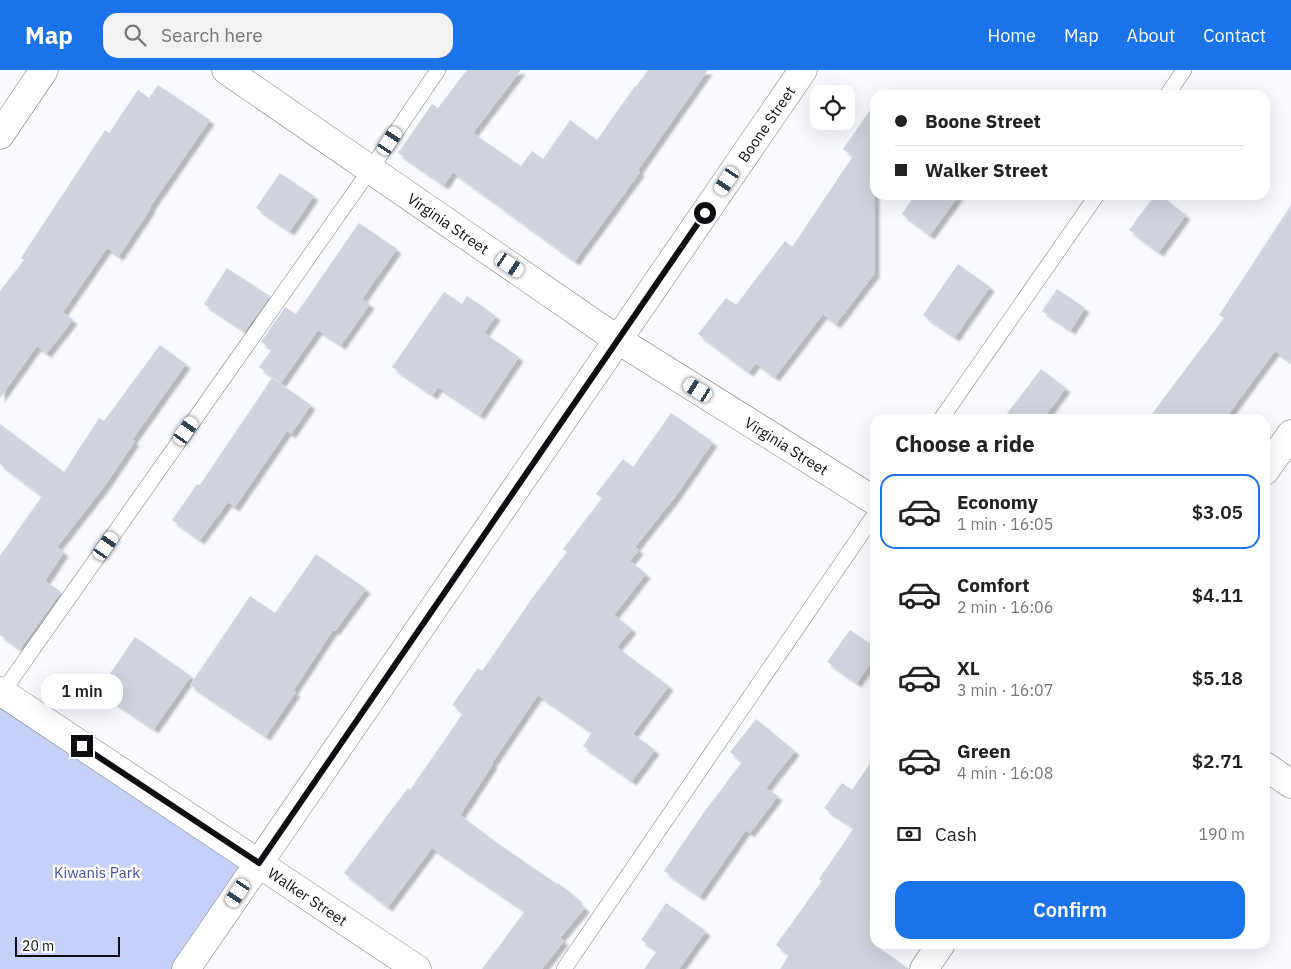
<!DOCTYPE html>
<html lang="en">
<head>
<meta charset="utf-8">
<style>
  :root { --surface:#fff; --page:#f2f2f2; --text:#222; --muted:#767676; --line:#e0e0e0; --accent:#1a73e8 }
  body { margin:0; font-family:"IBM Plex Sans",sans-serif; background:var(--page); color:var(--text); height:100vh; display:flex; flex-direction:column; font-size:19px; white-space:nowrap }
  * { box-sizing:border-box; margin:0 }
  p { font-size:16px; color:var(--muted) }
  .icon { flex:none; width:28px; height:28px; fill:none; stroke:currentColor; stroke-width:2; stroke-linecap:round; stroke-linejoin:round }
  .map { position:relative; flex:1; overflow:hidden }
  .sheet { position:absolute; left:870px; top:344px; width:400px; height:535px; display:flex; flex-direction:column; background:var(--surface); border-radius:15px; box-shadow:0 5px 20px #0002 }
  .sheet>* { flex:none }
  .guide { position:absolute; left:870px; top:20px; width:400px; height:110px; border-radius:15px; box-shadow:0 5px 20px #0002; display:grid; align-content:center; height:110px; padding:0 25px; background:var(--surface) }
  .controls { position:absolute; left:810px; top:15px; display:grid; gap:10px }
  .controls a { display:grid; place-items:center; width:45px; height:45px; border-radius:10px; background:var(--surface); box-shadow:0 5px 20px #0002; font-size:25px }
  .scale { position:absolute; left:15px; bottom:12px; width:105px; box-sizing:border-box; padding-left:5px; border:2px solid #0d0e11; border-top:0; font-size:14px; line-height:18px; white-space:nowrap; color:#0d0e11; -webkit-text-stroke:4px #fff; paint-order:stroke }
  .end { position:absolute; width:22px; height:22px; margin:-11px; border:6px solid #0d0e11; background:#fff; box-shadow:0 0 0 2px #fff }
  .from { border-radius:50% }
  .bubble { position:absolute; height:35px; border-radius:15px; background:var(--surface); box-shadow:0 5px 20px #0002; font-size:16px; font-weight:600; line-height:35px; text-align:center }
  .car { position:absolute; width:15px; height:30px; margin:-15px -8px; border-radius:6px; box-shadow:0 0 4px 1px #0007; background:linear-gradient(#fff 24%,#345 0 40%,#fff 0 76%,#345 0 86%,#fff 0) }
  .guide b { display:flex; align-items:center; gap:18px; height:48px; font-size:19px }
  .guide b+b { border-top:1px solid var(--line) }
  .guide i { width:12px; height:12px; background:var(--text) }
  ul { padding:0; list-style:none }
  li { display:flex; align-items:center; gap:15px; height:75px; margin:0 10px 8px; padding:0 15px; border:2px solid transparent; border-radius:15px }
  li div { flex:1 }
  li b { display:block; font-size:19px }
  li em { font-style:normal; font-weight:600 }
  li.selected { border-color:var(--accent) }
  li>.icon { width:45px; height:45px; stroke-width:1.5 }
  h2 { padding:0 25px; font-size:22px; line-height:60px }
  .pay { display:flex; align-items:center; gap:12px; height:55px; padding:0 25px; font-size:19px }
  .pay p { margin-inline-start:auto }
  .primary-button { display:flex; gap:10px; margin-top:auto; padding:10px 25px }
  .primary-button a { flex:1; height:58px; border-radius:15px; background:var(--accent); color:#fff; font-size:20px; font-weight:600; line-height:58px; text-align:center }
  header { display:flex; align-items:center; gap:30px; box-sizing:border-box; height:70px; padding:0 25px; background:var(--accent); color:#fff }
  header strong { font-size:24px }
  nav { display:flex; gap:28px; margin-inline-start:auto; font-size:18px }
  .search { width:350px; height:45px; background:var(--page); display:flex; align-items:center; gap:12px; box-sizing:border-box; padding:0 18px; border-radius:15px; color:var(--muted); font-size:19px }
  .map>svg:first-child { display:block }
  .green { fill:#c6d1fa }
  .building { fill:#d0d3de; filter:url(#shadow) }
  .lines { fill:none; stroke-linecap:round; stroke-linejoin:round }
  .lane-casing { stroke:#747781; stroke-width:16 }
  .street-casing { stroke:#747781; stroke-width:29 }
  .secondary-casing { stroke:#747781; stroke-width:29 }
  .lane { stroke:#fff; stroke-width:15 }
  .street { stroke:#fff; stroke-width:28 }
  .secondary { stroke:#fff; stroke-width:28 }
  .route { stroke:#0d0e11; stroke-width:6 }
  .labels { text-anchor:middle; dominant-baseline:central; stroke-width:5; stroke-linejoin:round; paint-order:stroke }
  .street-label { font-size:15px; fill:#0d0e11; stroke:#fff }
  .park-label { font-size:15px; fill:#414e9b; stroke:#fff }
</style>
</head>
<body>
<header>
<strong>Map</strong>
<div class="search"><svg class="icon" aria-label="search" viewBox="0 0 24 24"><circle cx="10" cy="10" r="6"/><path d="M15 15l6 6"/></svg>Search here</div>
<nav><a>Home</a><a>Map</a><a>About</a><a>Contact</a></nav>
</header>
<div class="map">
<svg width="1291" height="899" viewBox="0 0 1291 899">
  <defs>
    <filter id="shadow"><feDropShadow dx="4.5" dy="4.5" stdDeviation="1" flood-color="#0004"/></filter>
  </defs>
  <rect width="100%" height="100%" fill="#f9faff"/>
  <path class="green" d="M0,621L259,793L186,899H0Z"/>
  <g class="building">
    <path d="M467,0H521L473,63L521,96L532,81L543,89L570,50L597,70L635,16L636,17L648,0H708L638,100L640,102L575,191L453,102L444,115L398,83L432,34L438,38Z"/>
    <path d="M158,15L210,50L150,137L151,138L119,186L107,178L63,242L73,250L47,283L37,276L0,328V221L24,190L21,188L105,60L109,63L138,20L149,28Z"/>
    <path d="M875,33V203L836,254L823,244L775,307L756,293L749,302L698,264L726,228L736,235L785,171L792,177L853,86L843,79Z"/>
    <path d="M280,103L314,126L290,161L256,138Z"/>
    <path d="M915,125H959L930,165L902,144Z"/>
    <path d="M1155,125H1160L1186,145L1159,182L1129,160Z"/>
    <path d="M1291,135V292L1275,281L1225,349H1148L1224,248L1219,245Z"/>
    <path d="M359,153L397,179L362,229L370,234L341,275L318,260L281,313L259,297L272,279L261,272L285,237L296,244Z"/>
    <path d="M958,194L990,217L955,267L923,245Z"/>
    <path d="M227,198L270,226L245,261L204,234Z"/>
    <path d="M1057,219L1085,238L1071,260L1042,241Z"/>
    <path d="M444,222L462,234L467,226L496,246L484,263L519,287L480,345L438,317L433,325L392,297Z"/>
    <path d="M160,275L186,294L132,370L135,371L104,417L57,477L64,482L45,511L61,522L20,579L0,565V486L42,426L0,394V354L64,402L99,348L104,351Z"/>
    <path d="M1041,299L1066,318L1043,349H1003Z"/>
    <path d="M272,308L311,335L291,364L287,361L235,437L228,432L200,470L172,450L197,414L200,415Z"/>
    <path d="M671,343L713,372L675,427L635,477L639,480L630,491L646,504L614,545L632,559L617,577L669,616L633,664L655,680L632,711L583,676L592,662L538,625L492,693L493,694L460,745L500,775L557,814L558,813L578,829L577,831L585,838L560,868L564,871L542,899H482L525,841L432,778L388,837L344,803L408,718L410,720L463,643L452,635L478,598L482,601L533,527L567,482L563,479L602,428L596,424L623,389L633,397Z"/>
    <path d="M316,484L366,519L335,561L333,560L293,621L296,622L266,666L190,615L250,526L275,543Z"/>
    <path d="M850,560L875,577V587L857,613L827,592Z"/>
    <path d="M135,567L191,606L154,659L98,621Z"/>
    <path d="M756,649L795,681L766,718L778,726L750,763L746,760L700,826L664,801L702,745L742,692L730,682Z"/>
    <path d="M875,686V875L909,899H780L789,885L776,875L822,811L819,809L854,758L824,738L842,713L852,720Z"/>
    <path d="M666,833L706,861L679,899H644L657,881L641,870Z"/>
  </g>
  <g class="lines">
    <defs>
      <g id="lane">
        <path d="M1167,25L1184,0"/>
        <path d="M941,349L1097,125"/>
        <path d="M2,623L370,100L438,0"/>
        <path d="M564,899L875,444"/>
      </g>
      <g id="street">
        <path id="s1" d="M226,0L618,270L875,431"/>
        <path d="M0,65L44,0"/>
        <path id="s2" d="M0,621L417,899"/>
        <path d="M1265,696L1291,714"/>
        <path id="s3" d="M186,899L803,0"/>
      </g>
      <g id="secondary">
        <path d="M1265,401L1291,364"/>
        <path d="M924,899L941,874"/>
      </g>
    </defs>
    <use href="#lane" class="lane-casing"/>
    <use href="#street" class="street-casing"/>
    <use href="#secondary" class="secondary-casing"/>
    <use href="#lane" class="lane"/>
    <use href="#street" class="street"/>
    <use href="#secondary" class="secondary"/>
  </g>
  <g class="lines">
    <path class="route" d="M82,676L259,793L705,143"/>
  </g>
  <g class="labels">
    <g class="street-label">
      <text stroke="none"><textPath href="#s3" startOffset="1025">Boone Street</textPath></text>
      <text stroke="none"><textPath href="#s1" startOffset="270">Virginia Street</textPath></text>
      <text stroke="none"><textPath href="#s1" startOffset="675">Virginia Street</textPath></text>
      <text stroke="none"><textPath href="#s2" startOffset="370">Walker Street</textPath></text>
    </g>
    <g class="park-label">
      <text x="97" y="802">Kiwanis Park</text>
    </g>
  </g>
</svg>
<div class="controls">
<a><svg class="icon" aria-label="locate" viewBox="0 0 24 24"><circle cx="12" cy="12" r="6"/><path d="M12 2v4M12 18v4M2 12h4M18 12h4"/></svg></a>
</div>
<div class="scale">20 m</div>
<i class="end from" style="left:705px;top:143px"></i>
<i class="end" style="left:82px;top:676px"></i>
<div class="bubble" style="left:41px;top:604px;width:82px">1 min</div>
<i class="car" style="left:390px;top:71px;rotate:34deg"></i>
<i class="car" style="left:727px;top:111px;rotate:214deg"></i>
<i class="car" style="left:510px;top:195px;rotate:124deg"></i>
<i class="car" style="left:698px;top:320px;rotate:302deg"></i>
<i class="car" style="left:186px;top:361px;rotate:35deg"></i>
<i class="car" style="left:106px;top:476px;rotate:35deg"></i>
<i class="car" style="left:238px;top:823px;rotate:214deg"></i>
<div class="guide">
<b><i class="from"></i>Boone Street</b>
<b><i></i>Walker Street</b>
</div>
<section class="sheet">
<h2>Choose a ride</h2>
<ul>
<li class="selected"><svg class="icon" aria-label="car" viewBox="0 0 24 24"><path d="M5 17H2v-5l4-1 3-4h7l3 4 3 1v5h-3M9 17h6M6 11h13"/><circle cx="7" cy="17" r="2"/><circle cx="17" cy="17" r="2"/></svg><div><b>Economy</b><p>1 min · 16:05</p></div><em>$3.05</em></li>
<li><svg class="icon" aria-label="car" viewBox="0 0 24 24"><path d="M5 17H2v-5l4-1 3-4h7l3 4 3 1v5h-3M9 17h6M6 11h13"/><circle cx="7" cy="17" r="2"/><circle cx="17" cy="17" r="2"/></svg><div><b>Comfort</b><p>2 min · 16:06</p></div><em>$4.11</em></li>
<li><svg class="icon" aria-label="car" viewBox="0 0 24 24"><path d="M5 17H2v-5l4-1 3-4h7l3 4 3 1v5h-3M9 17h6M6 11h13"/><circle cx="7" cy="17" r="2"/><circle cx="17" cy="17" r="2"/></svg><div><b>XL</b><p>3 min · 16:07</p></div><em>$5.18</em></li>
<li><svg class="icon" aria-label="car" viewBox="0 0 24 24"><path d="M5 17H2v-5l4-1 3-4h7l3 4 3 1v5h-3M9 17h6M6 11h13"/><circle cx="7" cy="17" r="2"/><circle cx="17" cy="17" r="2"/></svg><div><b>Green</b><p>4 min · 16:08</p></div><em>$2.71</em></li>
</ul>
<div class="pay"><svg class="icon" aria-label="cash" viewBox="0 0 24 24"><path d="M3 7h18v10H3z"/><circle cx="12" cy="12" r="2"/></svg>Cash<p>190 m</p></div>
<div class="primary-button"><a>Confirm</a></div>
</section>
</div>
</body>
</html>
